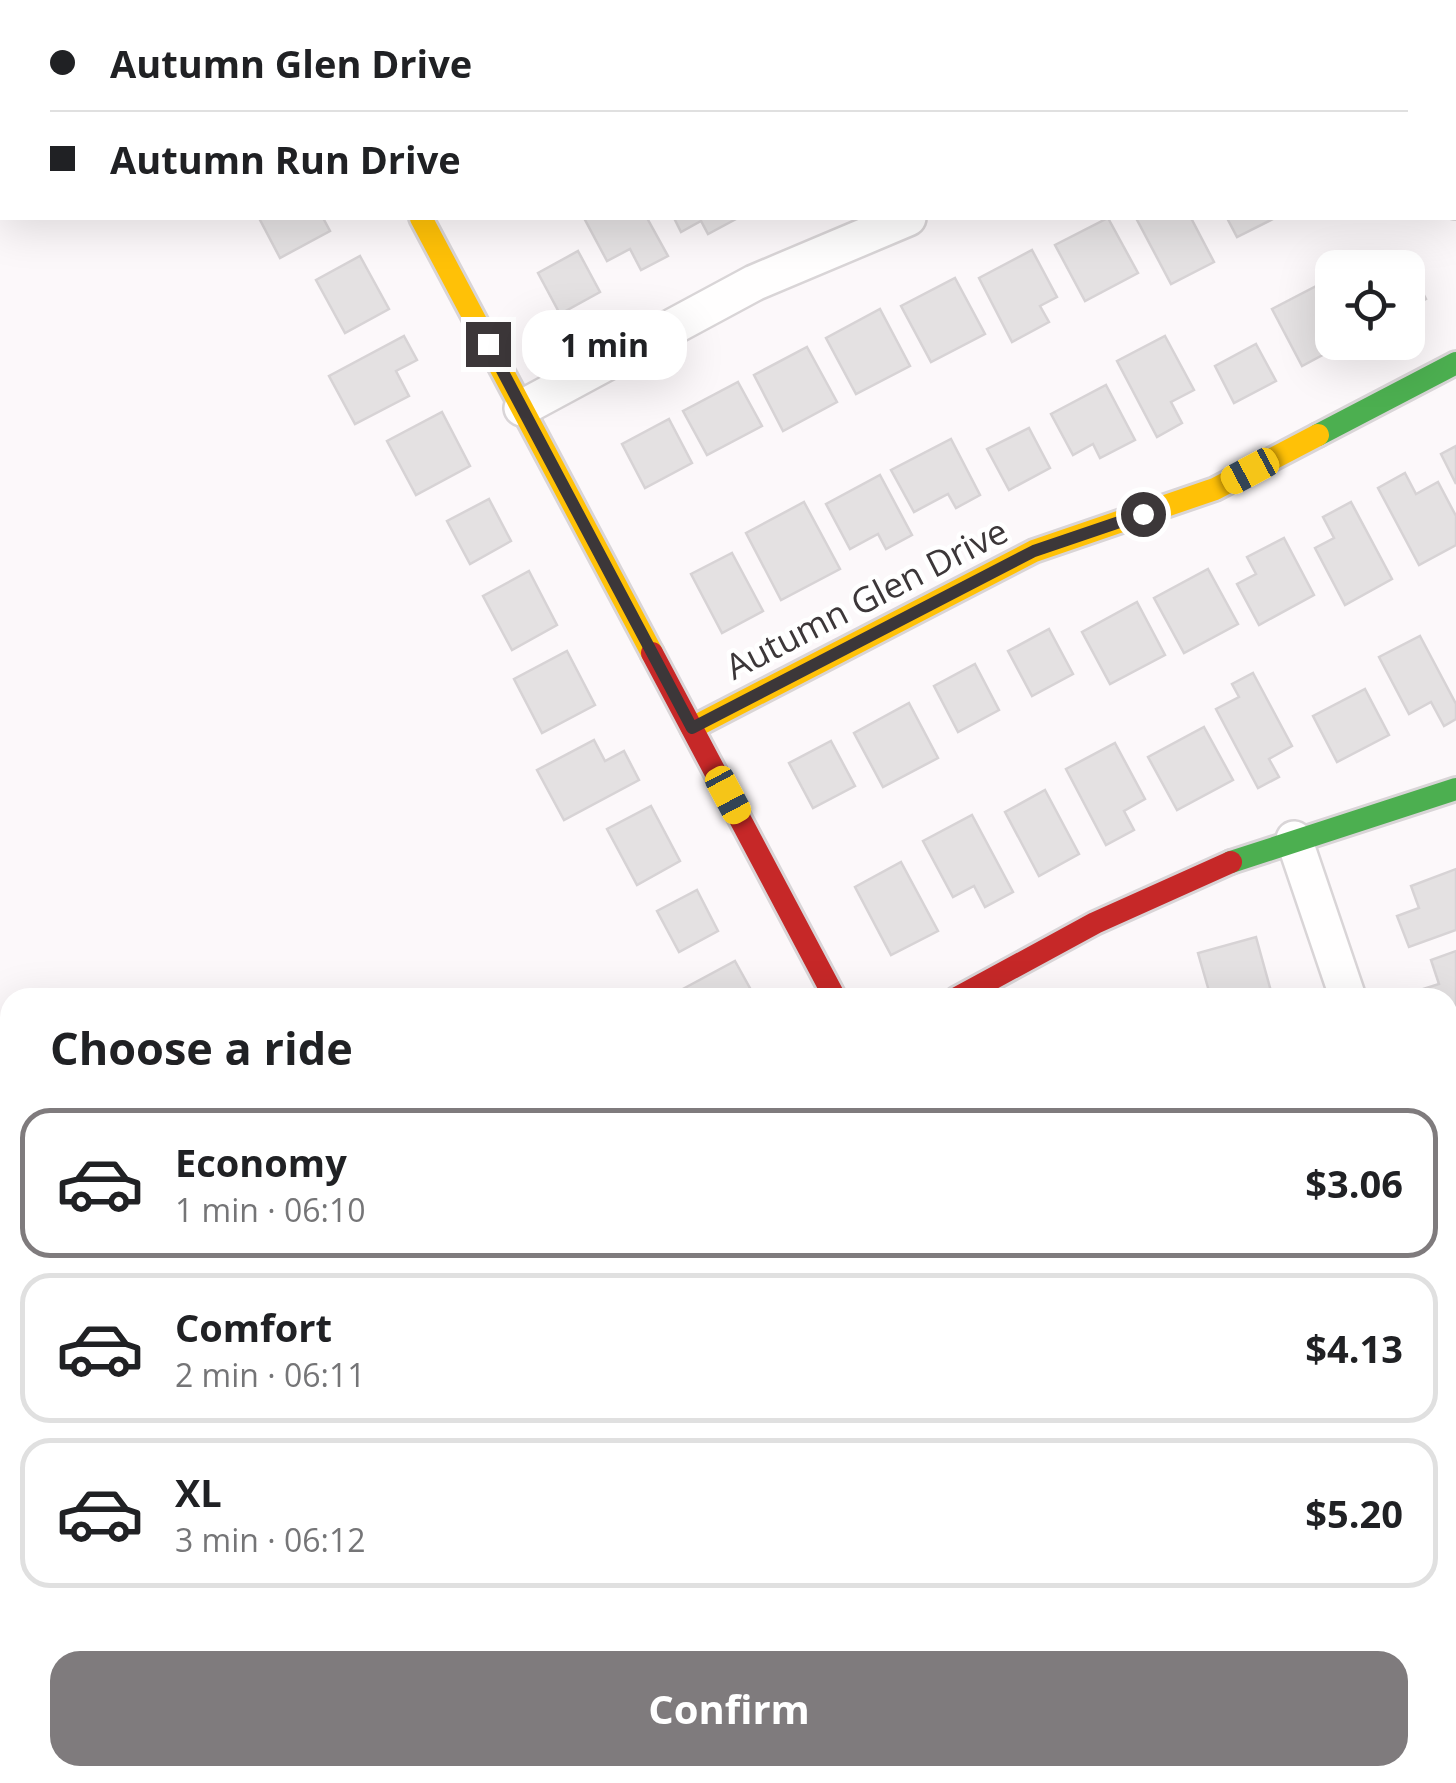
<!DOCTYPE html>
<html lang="en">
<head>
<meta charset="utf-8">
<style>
  :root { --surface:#fff; --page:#f6f6f6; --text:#202124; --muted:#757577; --line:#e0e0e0; --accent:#7f7b7d }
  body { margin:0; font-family:"Open Sans",sans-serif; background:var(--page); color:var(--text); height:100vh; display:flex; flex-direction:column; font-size:38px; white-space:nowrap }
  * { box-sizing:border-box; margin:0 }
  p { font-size:32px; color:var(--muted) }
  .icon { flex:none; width:55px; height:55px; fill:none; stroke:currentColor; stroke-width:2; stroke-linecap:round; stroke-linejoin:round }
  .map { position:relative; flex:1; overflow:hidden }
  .sheet { position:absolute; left:0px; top:988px; width:1458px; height:798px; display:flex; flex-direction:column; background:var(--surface); border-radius:30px 30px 0 0; box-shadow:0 10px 40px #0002 }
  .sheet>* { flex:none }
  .hud { position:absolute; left:0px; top:0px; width:1458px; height:220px; box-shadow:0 10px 40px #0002; display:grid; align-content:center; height:220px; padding:0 50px; background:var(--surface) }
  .fabs { position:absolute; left:1315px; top:250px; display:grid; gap:20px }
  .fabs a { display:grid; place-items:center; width:110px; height:110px; border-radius:20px; background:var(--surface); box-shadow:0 10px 40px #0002; font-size:50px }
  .end { position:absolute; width:45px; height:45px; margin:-22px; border:12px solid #3c3739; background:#fff; box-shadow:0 0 0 5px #fff }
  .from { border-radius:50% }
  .bubble { position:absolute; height:70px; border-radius:30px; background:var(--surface); box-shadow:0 10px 40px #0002; font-size:32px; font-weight:700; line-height:70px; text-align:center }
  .car { position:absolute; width:30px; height:60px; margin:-30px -15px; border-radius:12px; box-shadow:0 0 8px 2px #0007; background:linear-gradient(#f5c518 24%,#345 0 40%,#f5c518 0 76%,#345 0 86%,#f5c518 0) }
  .hud b { display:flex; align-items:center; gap:35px; height:95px; font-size:38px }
  .hud b+b { border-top:2px solid var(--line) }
  .hud i { width:25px; height:25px; background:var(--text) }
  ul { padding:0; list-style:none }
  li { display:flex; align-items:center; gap:30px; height:150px; margin:0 20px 15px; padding:0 30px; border:5px solid var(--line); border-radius:30px }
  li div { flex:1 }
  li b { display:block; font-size:38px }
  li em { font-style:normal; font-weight:700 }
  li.on { border-color:var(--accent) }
  li>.icon { width:90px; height:90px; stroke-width:1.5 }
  h2 { padding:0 50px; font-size:45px; line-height:120px }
  .cta { display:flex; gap:20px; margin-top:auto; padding:20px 50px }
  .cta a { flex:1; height:115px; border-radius:30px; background:var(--accent); color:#fff; font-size:40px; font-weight:700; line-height:115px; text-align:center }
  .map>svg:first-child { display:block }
  .building { fill:#e4e1e2; stroke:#d7d3d5; stroke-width:2.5 }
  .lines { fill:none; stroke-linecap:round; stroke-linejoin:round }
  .street-casing { stroke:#d9d5d7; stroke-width:40 }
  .fast-casing { stroke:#d9d5d7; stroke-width:28 }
  .slow-casing { stroke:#d9d5d7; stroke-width:28 }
  .jam-casing { stroke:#d9d5d7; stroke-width:28 }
  .street { stroke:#fffefe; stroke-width:35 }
  .fast { stroke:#4caf50; stroke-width:22 }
  .slow { stroke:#ffc107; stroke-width:22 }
  .jam { stroke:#c62828; stroke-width:22 }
  .route { stroke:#3c3739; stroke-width:12 }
  .labels { text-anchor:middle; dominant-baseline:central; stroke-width:9; stroke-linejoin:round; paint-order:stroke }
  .street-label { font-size:35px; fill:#3c3739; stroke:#fff }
</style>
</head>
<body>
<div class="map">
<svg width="1456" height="1783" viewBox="0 0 1456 1783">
  <rect width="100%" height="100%" fill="#fcf8fa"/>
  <g class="building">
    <path d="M746,0H808L810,2H747Z"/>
    <path d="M259,218H323L330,231L280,258Z"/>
    <path d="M584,218H647L668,256L641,270L630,249L607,261Z"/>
    <path d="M674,218H738L708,234L701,221L681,232Z"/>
    <path d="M1108,218L1138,273L1085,301L1055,245Z"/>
    <path d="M1136,218H1191L1214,262L1171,284Z"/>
    <path d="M1227,218H1275L1237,237Z"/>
    <path d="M1032,250L1057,297L1040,306L1049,322L1012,342L979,278Z"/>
    <path d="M578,251L600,292L560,314L538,273Z"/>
    <path d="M360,256L389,309L345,333L316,280Z"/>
    <path d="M1405,259L1426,299L1408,309V268H1389Z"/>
    <path d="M955,278L985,334L931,362L901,306Z"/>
    <path d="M1326,281L1332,294V342H1347L1302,366L1272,309Z"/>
    <path d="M880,309L910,366L856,394L826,338Z"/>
    <path d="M404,336L417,360L396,371L409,396L355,424L329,376Z"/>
    <path d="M1165,336L1194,390L1171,402L1182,423L1157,437L1117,361Z"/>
    <path d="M1256,344L1276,381L1234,403L1215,366Z"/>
    <path d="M807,347L837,402L783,431L754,375Z"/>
    <path d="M738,382L762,426L707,455L683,411Z"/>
    <path d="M1106,385L1135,440L1100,458L1093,444L1073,455L1051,414Z"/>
    <path d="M442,412L470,466L416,495L387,441Z"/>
    <path d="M669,419L692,463L645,488L622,444Z"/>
    <path d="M1029,428L1050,468L1009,490L987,449Z"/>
    <path d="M951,439L980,495L956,508L948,494L914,512L891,470Z"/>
    <path d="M1456,446V484L1441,454Z"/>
    <path d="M1405,473L1416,494L1438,482L1456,516V545L1419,565L1378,488Z"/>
    <path d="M880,475L912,535L886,549L878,534L850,549L826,504Z"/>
    <path d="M489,499L511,541L470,564L447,521Z"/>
    <path d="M804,502L840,569L781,600L746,533Z"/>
    <path d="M1351,502L1392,579L1345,605L1315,548L1334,538L1323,517Z"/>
    <path d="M1284,538L1314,595L1259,625L1237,584L1256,574L1247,557Z"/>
    <path d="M732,553L763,611L722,633L691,574Z"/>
    <path d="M1208,569L1238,624L1184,653L1154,598Z"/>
    <path d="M529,571L557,625L512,650L483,596Z"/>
    <path d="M1137,602L1165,655L1110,684L1082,632Z"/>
    <path d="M1049,629L1073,674L1032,696L1008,651Z"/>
    <path d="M1420,636L1456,704V719L1444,726L1431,702L1409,714L1379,657Z"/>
    <path d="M567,651L595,705L542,733L514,679Z"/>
    <path d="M975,664L999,710L958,732L934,686Z"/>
    <path d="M1253,673L1292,746L1269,759L1279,777L1258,788L1216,709L1239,697L1232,684Z"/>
    <path d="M1365,689L1389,735L1337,762L1313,716Z"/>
    <path d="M909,703L938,758L883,787L854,733Z"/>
    <path d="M1204,727L1233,780L1177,810L1148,757Z"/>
    <path d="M594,740L605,761L624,751L639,780L564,820L537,770Z"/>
    <path d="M831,741L855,786L813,808L789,763Z"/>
    <path d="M1115,743L1145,799L1124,811L1134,830L1106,845L1066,769Z"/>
    <path d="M1045,790L1079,854L1039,876L1005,812Z"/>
    <path d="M651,806L680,861L637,885L607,829Z"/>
    <path d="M972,815L1013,892L985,907L974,886L953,897L923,841Z"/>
    <path d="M901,862L938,931L891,955L855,887Z"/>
    <path d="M1456,869V930L1409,947L1397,916L1419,908L1411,886Z"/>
    <path d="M697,890L718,931L679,952L657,911Z"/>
    <path d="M1256,937L1272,995L1211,998L1198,953Z"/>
    <path d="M1456,951V1026L1448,1029V998H1426L1423,989L1439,984L1431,960Z"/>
    <path d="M735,961L751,990L736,998H666Z"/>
    <path d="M3,1338L10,1351V1419L0,1424V1340Z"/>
    <path d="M164,1775H226L225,1783H163Z"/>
  </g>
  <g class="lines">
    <defs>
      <g id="street">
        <path d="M1323,0L1326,2"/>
        <path d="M504,2L508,0"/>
        <path d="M1265,2L1268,0"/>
        <path d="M1455,199L1456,201"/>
        <path d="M522,408L754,283L908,218"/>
        <path d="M1294,839L1348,998"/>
        <path d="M1448,1324L1456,1361"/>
        <path d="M1448,1424L1456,1422"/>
        <path d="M1211,1775L1213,1783"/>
      </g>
      <g id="fast">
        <path d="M1318,435L1456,363"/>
        <path d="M1231,862L1456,789"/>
        <path d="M59,1775L61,1783"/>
      </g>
      <g id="slow">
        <path d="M421,218L652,653"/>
        <path d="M692,728L1034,551L1215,489L1318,435"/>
        <path d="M0,1630L10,1652"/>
      </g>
      <g id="jam">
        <path d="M652,653L835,998"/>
        <path d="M957,998L1095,923L1231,862"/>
      </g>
    </defs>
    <use href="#street" class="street-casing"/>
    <use href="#fast" class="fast-casing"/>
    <use href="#slow" class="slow-casing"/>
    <use href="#jam" class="jam-casing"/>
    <use href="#street" class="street"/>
    <use href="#fast" class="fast"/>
    <use href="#slow" class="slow"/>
    <use href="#jam" class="jam"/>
  </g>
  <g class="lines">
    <path class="route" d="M488,344L692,728L1034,551L1143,514"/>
  </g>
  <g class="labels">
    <g class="street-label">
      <text transform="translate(866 598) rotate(-27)">Autumn Glen Drive</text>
    </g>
  </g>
</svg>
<div class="fabs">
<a><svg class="icon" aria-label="locate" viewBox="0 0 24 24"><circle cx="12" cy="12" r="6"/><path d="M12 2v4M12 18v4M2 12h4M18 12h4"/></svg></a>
</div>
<i class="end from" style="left:1143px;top:514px"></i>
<i class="end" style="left:488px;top:344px"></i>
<div class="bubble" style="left:522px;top:310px;width:165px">1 min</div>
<i class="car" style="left:1250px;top:471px;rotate:242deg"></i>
<i class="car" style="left:728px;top:795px;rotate:152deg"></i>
<div class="hud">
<b><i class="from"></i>Autumn Glen Drive</b>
<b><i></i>Autumn Run Drive</b>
</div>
<section class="sheet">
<h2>Choose a ride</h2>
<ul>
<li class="on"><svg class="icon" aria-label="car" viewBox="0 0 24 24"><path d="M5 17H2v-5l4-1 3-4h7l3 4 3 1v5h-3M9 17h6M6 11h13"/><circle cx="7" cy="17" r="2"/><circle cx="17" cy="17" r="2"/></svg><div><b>Economy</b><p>1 min · 06:10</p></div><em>$3.06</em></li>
<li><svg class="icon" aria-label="car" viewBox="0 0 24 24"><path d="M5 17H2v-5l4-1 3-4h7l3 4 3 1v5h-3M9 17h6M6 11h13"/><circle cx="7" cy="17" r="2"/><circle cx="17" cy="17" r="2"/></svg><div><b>Comfort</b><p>2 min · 06:11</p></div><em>$4.13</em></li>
<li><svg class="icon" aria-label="car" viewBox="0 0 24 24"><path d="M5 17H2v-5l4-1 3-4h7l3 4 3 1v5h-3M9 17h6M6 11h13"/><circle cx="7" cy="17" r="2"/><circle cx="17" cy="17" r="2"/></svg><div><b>XL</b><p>3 min · 06:12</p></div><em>$5.20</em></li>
</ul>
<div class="cta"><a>Confirm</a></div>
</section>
</div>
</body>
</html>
